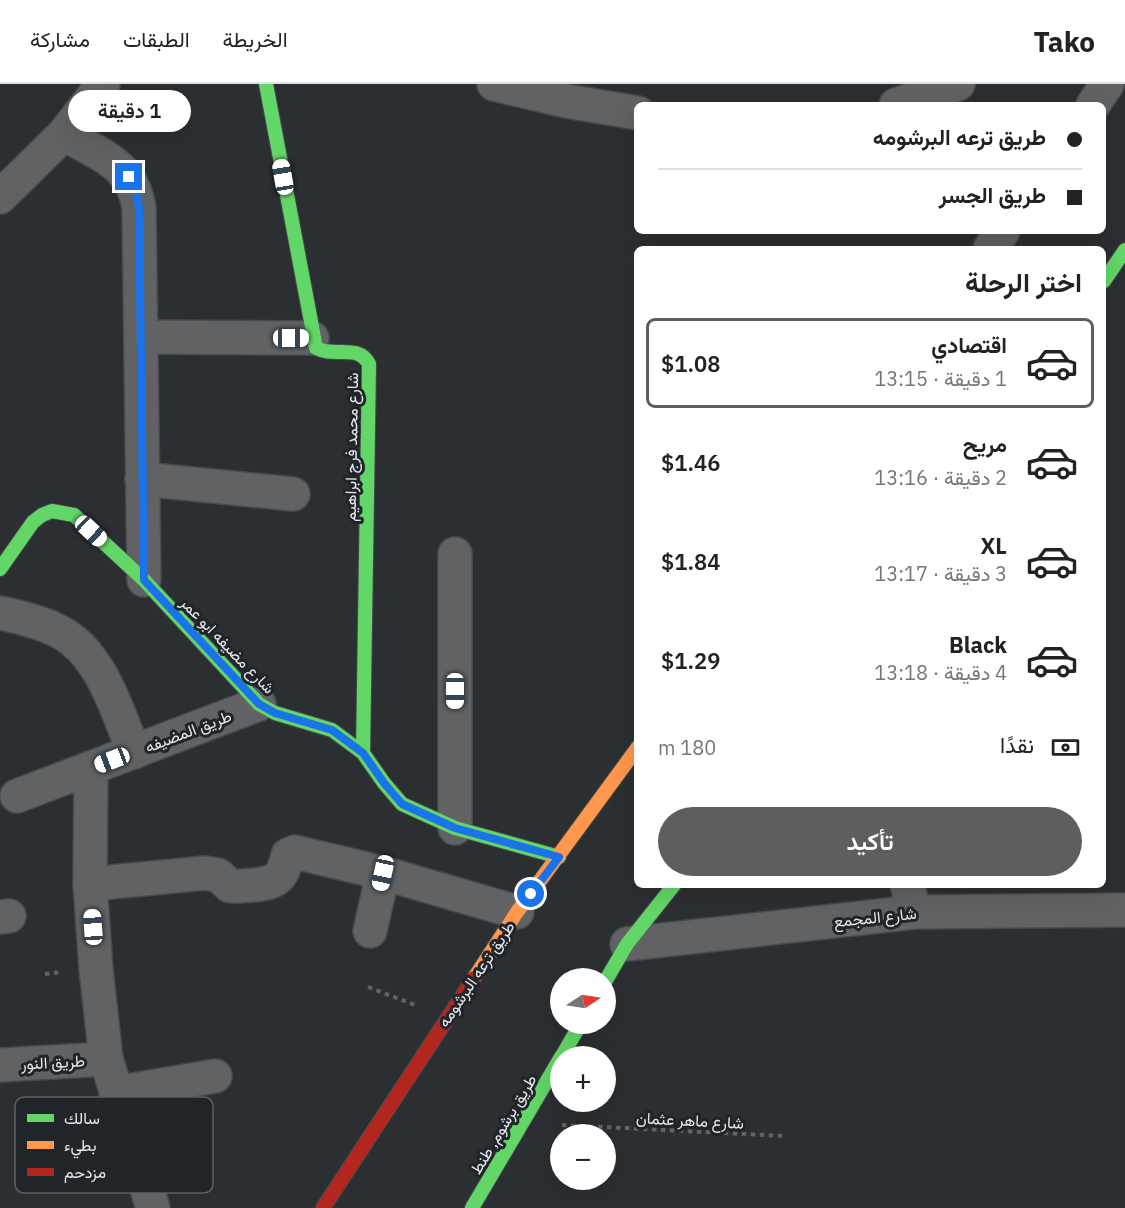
<!DOCTYPE html>
<html lang="ar">
<head>
<meta charset="utf-8">
<style>
  :root { --surface:#fff; --page:#f2f2f2; --text:#222; --muted:#767676; --line:#e0e0e0; --accent:#5c5e60 }
  body { margin:0; font-family:"IBM Plex Sans",Vazirmatn,sans-serif; background:var(--page); color:var(--text); direction:rtl; height:100vh; display:flex; flex-direction:column; font-size:22px; white-space:nowrap }
  * { box-sizing:border-box; margin:0 }
  p { font-size:20px; color:var(--muted) }
  .icon { flex:none; width:33px; height:33px; fill:none; stroke:currentColor; stroke-width:2; stroke-linecap:round; stroke-linejoin:round }
  .map { position:relative; flex:1; overflow:hidden; direction:ltr }
  .details { position:absolute; left:634px; top:162px; width:472px; height:642px; display:flex; flex-direction:column; background:var(--surface); border-radius:9px; box-shadow:0 6px 24px #0002; direction:rtl }
  .details>* { flex:none }
  .top-card { position:absolute; left:634px; top:18px; width:472px; height:132px; border-radius:9px; box-shadow:0 6px 24px #0002; direction:rtl; display:grid; align-content:center; height:132px; padding:0 24px; background:var(--surface) }
  .needle { width:39px; rotate:78deg }
  .fabs { position:absolute; left:550px; top:884px; display:grid; gap:12px }
  .fabs a { display:grid; place-items:center; width:66px; height:66px; border-radius:50%; background:var(--surface); box-shadow:0 6px 24px #0002; font-size:30px }
  .end { position:absolute; width:27px; height:27px; margin:-14px; border:8px solid #1a73e8; background:#fff; box-shadow:0 0 0 3px #fff }
  .from { border-radius:50% }
  .bubble { position:absolute; height:42px; border-radius:21px; background:var(--surface); box-shadow:0 6px 24px #0002; font-size:20px; font-weight:600; line-height:42px; text-align:center; direction:rtl }
  .car { position:absolute; width:18px; height:36px; margin:-18px -9px; border-radius:8px; box-shadow:0 0 4px 2px #0007; background:linear-gradient(#fff 24%,#345 0 40%,#fff 0 76%,#345 0 86%,#fff 0) }
  .top-card b { display:flex; align-items:center; gap:21px; height:57px; font-size:22px }
  .top-card b+b { border-top:2px solid var(--line) }
  .top-card i { width:15px; height:15px; background:var(--text) }
  ul { padding:0; list-style:none }
  li { display:flex; align-items:center; gap:18px; height:90px; margin:0 12px 9px; padding:0 12px; border:3px solid transparent; border-radius:9px }
  li div { flex:1 }
  li b { display:block; font-size:22px }
  li em { font-style:normal; font-weight:600 }
  li.current { border-color:var(--accent) }
  li>.icon { width:54px; height:54px; stroke-width:1.5 }
  h2 { padding:0 24px; font-size:27px; line-height:72px }
  .pay { display:flex; align-items:center; gap:15px; height:66px; padding:0 24px; font-size:22px }
  .pay p { margin-inline-start:auto }
  .primary-button { display:flex; gap:12px; margin-top:auto; padding:12px 24px }
  .primary-button a { flex:1; height:69px; border-radius:36px; background:var(--accent); color:#fff; font-size:24px; font-weight:600; line-height:69px; text-align:center }
  header { display:flex; align-items:center; gap:36px; box-sizing:border-box; height:84px; padding:0 30px; background:var(--surface); border-bottom:2px solid var(--line) }
  header strong { font-size:28px }
  nav { display:flex; gap:33px; margin-inline-start:auto; font-size:21px }
  .map>svg:first-child { display:block }
  .lines { fill:none; stroke-linecap:round; stroke-linejoin:round }
  .street-casing { stroke:#474a4c; stroke-width:36 }
  .fast-casing { stroke:#474a4c; stroke-width:16 }
  .slow-casing { stroke:#474a4c; stroke-width:16 }
  .jam-casing { stroke:#474a4c; stroke-width:16 }
  .path { stroke:#626365; stroke-width:4; stroke-dasharray:4.5 4.5; stroke-linecap:butt }
  .street { stroke:#606264; stroke-width:33 }
  .fast { stroke:#63d668; stroke-width:14 }
  .slow { stroke:#ff974d; stroke-width:14 }
  .jam { stroke:#b3261e; stroke-width:14 }
  .route { stroke:#1a73e8; stroke-width:8 }
  .labels { text-anchor:middle; stroke-width:6; stroke-linejoin:round; paint-order:stroke }
  .street-label { font-size:16px; fill:#e5e8ec; stroke:#21252a }
  .key { fill:#21252a; stroke:#5c6064; stroke-width:1.5 }
  .key-label { font-size:16px; fill:#e5e8ec }
</style>
</head>
<body>
<header>
<strong>Tako</strong>
<nav><a>الخريطة</a><a>الطبقات</a><a>مشاركة</a></nav>
</header>
<div class="map">
<svg width="1125" height="1124" viewBox="0 0 1125 1124">
  <rect width="100%" height="100%" fill="#2c2f32"/>
  <g class="lines">
    <defs>
      <g id="street">
        <path d="M494,0L566,17L638,29"/>
        <path d="M896,21L958,0"/>
        <path d="M1093,21L1107,0"/>
        <path d="M64,50C100,71 132,79 139,124L144,496"/>
        <path d="M0,113L64,50L103,0"/>
        <path d="M990,165L1003,147"/>
        <path d="M141,253L312,254"/>
        <path d="M142,395L293,410"/>
        <path d="M0,529C20,533 40,538 58,547C101,568 117,627 134,668"/>
        <path d="M91,684L90,800L96,885L106,975L153,1124"/>
        <path d="M17,712L259,620"/>
        <path d="M455,744V470"/>
        <path d="M90,800L205,789L218,791L230,802C238,803 246,801 255,801C278,798 282,794 288,771L295,768L383,789L517,828"/>
        <path d="M907,801L915,828"/>
        <path d="M0,833L9,832"/>
        <path d="M370,847L383,789"/>
        <path d="M627,860L915,828L1125,826"/>
        <path d="M0,981L106,975"/>
        <path d="M116,1009L215,992"/>
      </g>
      <g id="fast">
        <path d="M266,0L316,264C334,274 358,259 369,280L363,669"/>
        <path d="M1104,197L1125,166"/>
        <path d="M0,485L33,438L42,431L52,427L74,431L144,496L259,620L275,629L332,646L363,669L384,699L402,720L455,744L559,773"/>
        <path d="M606,896L627,860L674,801"/>
        <path d="M562,972L581,939"/>
        <path d="M472,1124L561,973"/>
      </g>
      <path id="slow" d="M474,894L517,828L638,663"/>
      <path id="jam" d="M323,1124L474,894"/>
    </defs>
    <use href="#street" class="street-casing"/>
    <use href="#fast" class="fast-casing"/>
    <use href="#slow" class="slow-casing"/>
    <use href="#jam" class="jam-casing"/>
    <g class="path">
      <path d="M45,890L62,888"/>
      <path d="M368,903L415,921"/>
      <path d="M562,1041L785,1052"/>
    </g>
    <use href="#street" class="street"/>
    <use href="#fast" class="fast"/>
    <use href="#slow" class="slow"/>
    <use href="#jam" class="jam"/>
  </g>
  <g class="lines">
    <path class="route" d="M129,93L136,108L139,124L144,496L259,620L275,629L332,646L363,669L384,699L402,720L455,744L559,773L531,810"/>
  </g>
  <g class="labels">
    <g class="street-label">
      <text transform="translate(351 363) rotate(-89)" y="6">شارع محمد فرج ابراهيم</text>
      <text transform="translate(228 561) rotate(46)" y="6">شارع مضيفه ابو عمر</text>
      <text transform="translate(188 647) rotate(-21)" y="6">طريق المضيفه</text>
      <text transform="translate(875 833) rotate(-6)" y="6">شارع المجمع</text>
      <text transform="translate(476 890) rotate(-56)" y="6">طريق ترعه البرشومه</text>
      <text transform="translate(53 978) rotate(-3)" y="6">طريق النور</text>
      <text transform="translate(690 1036) rotate(3)" y="6">شارع ماهر عثمان</text>
      <text transform="translate(503 1040) rotate(-59)" y="6">طريق برشوم, طنط</text>
    </g>
  </g>
  <rect x="15" y="1013" width="198" height="96" rx="9" class="key"/>
  <rect x="27" y="1030" width="27" height="8" fill="#63d668"/>
  <rect x="27" y="1057" width="27" height="8" fill="#ff974d"/>
  <rect x="27" y="1084" width="27" height="8" fill="#b3261e"/>
  <g class="key-label">
    <text x="64" y="1040">سالك</text>
    <text x="64" y="1067">بطيء</text>
    <text x="64" y="1094">مزدحم</text>
  </g>
</svg>
<div class="fabs">
<a><svg class="needle" viewBox="-14 -14 28 28"><path d="M0-13l5 13h-10z" fill="#e53935"/><path d="M0 13l5-13h-10z" fill="#767676"/></svg></a>
<a>+</a>
<a>−</a>
</div>
<i class="end from" style="left:531px;top:810px"></i>
<i class="end" style="left:129px;top:93px"></i>
<div class="bubble" style="left:68px;top:6px;width:123px">1 دقيقة</div>
<i class="car" style="left:283px;top:93px;rotate:350deg"></i>
<i class="car" style="left:291px;top:254px;rotate:90deg"></i>
<i class="car" style="left:91px;top:447px;rotate:133deg"></i>
<i class="car" style="left:455px;top:607px;rotate:180deg"></i>
<i class="car" style="left:112px;top:676px;rotate:249deg"></i>
<i class="car" style="left:383px;top:789px;rotate:192deg"></i>
<i class="car" style="left:93px;top:843px;rotate:356deg"></i>
<div class="top-card">
<b><i class="from"></i>طريق ترعه البرشومه</b>
<b><i></i>طريق الجسر</b>
</div>
<section class="details">
<h2>اختر الرحلة</h2>
<ul>
<li class="current"><svg class="icon" aria-label="car" viewBox="0 0 24 24"><path d="M5 17H2v-5l4-1 3-4h7l3 4 3 1v5h-3M9 17h6M6 11h13"/><circle cx="7" cy="17" r="2"/><circle cx="17" cy="17" r="2"/></svg><div><b>اقتصادي</b><p>1 دقيقة · 13:15</p></div><em>$1.08</em></li>
<li><svg class="icon" aria-label="car" viewBox="0 0 24 24"><path d="M5 17H2v-5l4-1 3-4h7l3 4 3 1v5h-3M9 17h6M6 11h13"/><circle cx="7" cy="17" r="2"/><circle cx="17" cy="17" r="2"/></svg><div><b>مريح</b><p>2 دقيقة · 13:16</p></div><em>$1.46</em></li>
<li><svg class="icon" aria-label="car" viewBox="0 0 24 24"><path d="M5 17H2v-5l4-1 3-4h7l3 4 3 1v5h-3M9 17h6M6 11h13"/><circle cx="7" cy="17" r="2"/><circle cx="17" cy="17" r="2"/></svg><div><b>XL</b><p>3 دقيقة · 13:17</p></div><em>$1.84</em></li>
<li><svg class="icon" aria-label="car" viewBox="0 0 24 24"><path d="M5 17H2v-5l4-1 3-4h7l3 4 3 1v5h-3M9 17h6M6 11h13"/><circle cx="7" cy="17" r="2"/><circle cx="17" cy="17" r="2"/></svg><div><b>Black</b><p>4 دقيقة · 13:18</p></div><em>$1.29</em></li>
</ul>
<div class="pay"><svg class="icon" aria-label="cash" viewBox="0 0 24 24"><path d="M3 7h18v10H3z"/><circle cx="12" cy="12" r="2"/></svg>نقدًا<p>180 m</p></div>
<div class="primary-button"><a>تأكيد</a></div>
</section>
</div>
</body>
</html>
